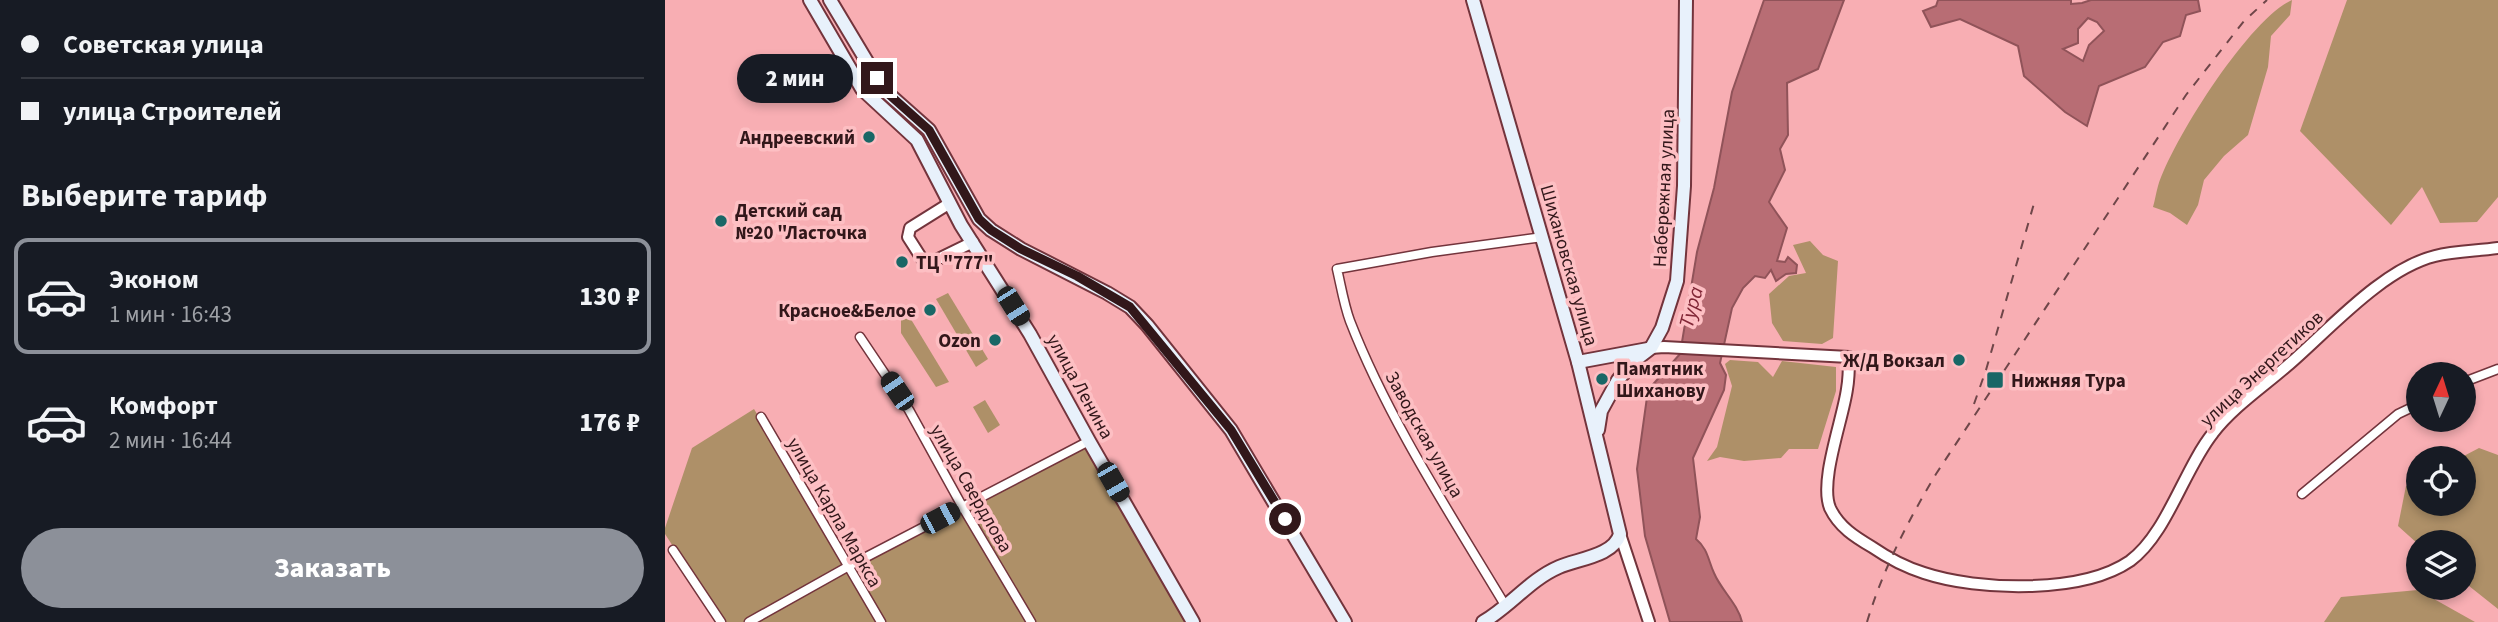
<!DOCTYPE html>
<html lang="ru">
<head>
<meta charset="utf-8">
<style>
  :root { --surface:#171b24; --page:#20242c; --text:#f1f3f6; --muted:#9ea1a6; --line:#363941; --accent:#8c9099 }
  body { margin:0; font-family:"Source Sans 3",sans-serif; background:var(--page); color:var(--text); height:100vh; display:flex; flex-direction:column; font-size:26px; white-space:nowrap }
  * { box-sizing:border-box; margin:0 }
  p { font-size:23px; color:var(--muted) }
  .icon { flex:none; width:38px; height:38px; fill:none; stroke:currentColor; stroke-width:2; stroke-linecap:round; stroke-linejoin:round }
  .map { position:relative; flex:1; overflow:hidden }
  .panel { display:flex; flex-direction:column; background:var(--surface); width:665px }
  .panel>* { flex:none }
  .guide { display:grid; align-content:center; height:154px; padding:0 21px; background:var(--surface) }
  .needle { width:46px; rotate:4deg }
  .buttons { position:absolute; left:1741px; top:362px; display:grid; gap:14px }
  .buttons a { display:grid; place-items:center; width:70px; height:70px; border-radius:50%; background:var(--surface); box-shadow:0 4px 10px #0003; font-size:35px }
  .end { position:absolute; width:32px; height:32px; margin:-16px; border:9px solid #32171a; background:#fff; box-shadow:0 0 0 4px #fff }
  .from { border-radius:50% }
  .bubble { position:absolute; height:49px; border-radius:24px; background:var(--surface); box-shadow:0 4px 10px #0003; font-size:23px; font-weight:800; line-height:49px; text-align:center }
  .car { position:absolute; width:21px; height:42px; margin:-21px -10px; border-radius:9px; box-shadow:0 0 5px 2px #0007; background:linear-gradient(#222 24%,#8ab4d8 0 40%,#222 0 76%,#8ab4d8 0 86%,#222 0) }
  .guide b { display:flex; align-items:center; gap:24px; height:66px; font-size:26px }
  .guide b+b { border-top:2px solid var(--line) }
  .guide i { width:18px; height:18px; background:var(--text) }
  ul { padding:0; list-style:none }
  li { display:flex; align-items:center; gap:21px; height:116px; margin:0 14px 10px; padding:0 7px; border:4px solid transparent; border-radius:14px }
  li div { flex:1 }
  li b { display:block; font-size:26px }
  li em { font-style:normal; font-weight:800 }
  li.active { border-color:var(--accent) }
  li>.icon { width:63px; height:63px; stroke-width:1.5 }
  h2 { padding:0 21px; font-size:32px; line-height:84px }
  .cta { display:flex; gap:14px; margin-top:auto; padding:14px 21px }
  .cta a { flex:1; height:80px; border-radius:42px; background:var(--accent); color:#fff; font-size:28px; font-weight:800; line-height:80px; text-align:center }
  main { display:flex; flex:1; min-height:0 }
  .map>svg:first-child { display:block }
  .green { fill:#ae9068 }
  .water { fill:#b86d74; stroke:#905359; stroke-width:2; fill-rule:evenodd }
  .lines { fill:none; stroke-linecap:round; stroke-linejoin:round }
  .minor-casing { stroke:#73343c; stroke-width:11 }
  .tertiary-casing { stroke:#73343c; stroke-width:14 }
  .secondary-casing { stroke:#73343c; stroke-width:16 }
  .minor { stroke:#fff; stroke-width:8 }
  .tertiary { stroke:#fff; stroke-width:10 }
  .secondary { stroke:#e8f1fb; stroke-width:12 }
  .rail { stroke:#6f4649; stroke-width:2; stroke-dasharray:9 9; stroke-linecap:butt }
  .route { stroke:#32171a; stroke-width:9 }
  .poi-dot { fill:#196766; stroke:#fdbfc3; stroke-width:2.5 }
  .labels { text-anchor:middle; stroke-width:7; stroke-linejoin:round; paint-order:stroke }
  .poi-label { font-size:19px; font-weight:bold; fill:#32171a; stroke:#fdbfc3; text-anchor:end }
  .street-label { font-size:19px; fill:#32171a; stroke:#fdbfc3 }
  .water-label { font-size:21px; font-style:italic; fill:#812636; stroke:#fdbfc3 }
</style>
</head>
<body>
<main>
<section class="panel">
<div class="guide">
<b><i class="from"></i>Советская улица</b>
<b><i></i>улица Строителей</b>
</div>
<h2>Выберите тариф</h2>
<ul>
<li class="active"><svg class="icon" aria-label="car" viewBox="0 0 24 24"><path d="M5 17H2v-5l4-1 3-4h7l3 4 3 1v5h-3M9 17h6M6 11h13"/><circle cx="7" cy="17" r="2"/><circle cx="17" cy="17" r="2"/></svg><div><b>Эконом</b><p>1 мин · 16:43</p></div><em>130 ₽</em></li>
<li><svg class="icon" aria-label="car" viewBox="0 0 24 24"><path d="M5 17H2v-5l4-1 3-4h7l3 4 3 1v5h-3M9 17h6M6 11h13"/><circle cx="7" cy="17" r="2"/><circle cx="17" cy="17" r="2"/></svg><div><b>Комфорт</b><p>2 мин · 16:44</p></div><em>176 ₽</em></li>
</ul>
<div class="cta"><a>Заказать</a></div>
</section>
<div class="map">
<svg width="1833" height="622" viewBox="0 0 1833 622">
  <rect width="100%" height="100%" fill="#f8aeb3"/>
  <g class="green">
    <path d="M1627,0L1625,15L1606,36L1603,67L1583,135L1559,156L1539,180L1533,205L1522,225L1505,213L1488,207C1490,200 1491,193 1493,186C1507,141 1584,19 1627,0Z"/>
    <path d="M1682,0H1833V197L1812,222L1775,223L1757,187L1726,225L1635,131Z"/>
    <path d="M1145,241L1158,255L1173,261L1168,338L1157,344L1118,341L1107,323L1104,294L1124,276L1141,273L1128,245Z"/>
    <path d="M283,293L323,359L311,367L271,299Z"/>
    <path d="M244,316L284,382L271,387L236,333V320Z"/>
    <path d="M1065,360L1093,362L1108,377L1117,361L1171,367V391L1153,449H1124L1116,458L1079,461L1055,457L1042,461L1052,447L1067,386L1060,364Z"/>
    <path d="M320,400L335,425L323,433L308,407Z"/>
    <path d="M89,409L184,566L424,441L527,622H57L0,534V528L27,448Z"/>
    <path d="M1814,448L1833,455V609L1799,582V542L1753,544L1733,526L1741,486L1753,480L1754,504H1799V458H1795Z"/>
    <path d="M1753,590L1810,622H1659L1676,597Z"/>
  </g>
  <g class="water">
    <path d="M1099,0H1179L1153,69L1122,83L1123,135L1115,149L1120,170L1104,202L1122,228L1112,261L1120,262L1123,257L1132,265L1131,273L1121,274L1111,281L1106,270L1100,278L1090,276L1078,288L1067,308L1055,363L1061,375L1059,390L1028,458L1035,517L1031,539C1043,549 1043,560 1049,573C1056,590 1073,604 1077,622H1005L980,536L972,469L983,390L1015,354L1032,252L1049,188L1067,92Z"/>
    <path d="M1273,0H1406V4L1417,3L1426,0H1533L1535,11L1521,15L1515,36L1498,42L1480,67L1434,86L1422,126L1400,112L1359,76L1353,46L1295,19L1266,27L1258,11L1271,6ZM1423,18L1432,22L1439,31L1424,45L1418,61L1398,49L1413,43V29Z"/>
  </g>
  <g class="lines">
    <defs>
      <g id="minor">
        <path d="M195,337L244,410L297,506L366,622"/>
        <path d="M1799,382L1833,369"/>
        <path d="M96,417L216,622"/>
        <path d="M1637,494L1733,414L1754,404"/>
        <path d="M8,550L56,622"/>
        <path d="M840,605C786,515 723,419 685,321C679,305 676,286 672,269L767,252L878,237"/>
        <path d="M84,622L184,566L424,441"/>
      </g>
      <g id="tertiary">
        <path d="M285,203L245,228L243,237L259,262L263,264L308,242"/>
        <path d="M986,348L999,347L1184,357C1184,368 1184,378 1182,389C1178,419 1154,481 1165,508C1174,527 1190,537 1207,547C1223,558 1240,567 1259,573C1313,591 1417,594 1465,561C1502,534 1519,469 1548,433C1568,407 1598,387 1622,366C1663,331 1717,269 1770,256C1790,251 1813,251 1833,248"/>
        <path d="M955,534L984,622"/>
      </g>
      <g id="secondary">
        <path d="M145,0L197,89L252,140L296,225L365,334L424,441L528,622"/>
        <path d="M165,0L219,90L264,130L314,219L326,230L356,249L442,293L465,307L482,325L566,430L680,622"/>
        <path d="M808,0L913,362L955,534C949,556 912,559 894,567C864,580 846,606 818,622"/>
        <path d="M913,362L983,349"/>
        <path d="M933,430L936,411L953,380L969,361L986,348L997,328L1012,281L1019,186L1021,0"/>
      </g>
    </defs>
    <use href="#minor" class="minor-casing"/>
    <use href="#tertiary" class="tertiary-casing"/>
    <use href="#secondary" class="secondary-casing"/>
    <use href="#minor" class="minor"/>
    <use href="#tertiary" class="tertiary"/>
    <use href="#secondary" class="secondary"/>
    <g class="rail">
      <path d="M1309,404L1321,370L1370,200"/>
      <path d="M1202,622C1218,569 1243,521 1271,474L1521,95L1579,21L1602,0"/>
    </g>
  </g>
  <g class="lines">
    <path class="route" d="M212,78L219,90L264,130L314,219L326,230L356,249L412,276L465,307L566,430L620,519"/>
  </g>
  <g class="poi-dot">
    <circle cx="204" cy="137" r="7"/>
    <circle cx="56" cy="221" r="7"/>
    <circle cx="237" cy="262" r="7"/>
    <circle cx="265" cy="310" r="7"/>
    <circle cx="330" cy="340" r="7"/>
    <circle cx="1294" cy="360" r="7"/>
    <circle cx="937" cy="379" r="7"/>
    <rect x="1321" y="371" width="18" height="18" rx="3.5"/>
  </g>
  <g class="labels">
    <g class="poi-label">
      <text x="190" y="144">Андреевский</text>
      <text x="70" y="217" text-anchor="start">Детский сад<tspan x="70" dy="22">№20 "Ласточка</tspan></text>
      <text x="251" y="269" text-anchor="start">ТЦ "777"</text>
      <text x="251" y="317">Красное&amp;Белое</text>
      <text x="316" y="347">Ozon</text>
      <text x="1280" y="367">Ж/Д Вокзал</text>
      <text x="951" y="375" text-anchor="start">Памятник<tspan x="951" dy="22">Шиханову</tspan></text>
      <text x="1346" y="387" text-anchor="start">Нижняя Тура</text>
    </g>
    <g class="street-label">
      <text transform="translate(998 188) rotate(-87)" y="7">Набережная улица</text>
      <text transform="translate(905 265) rotate(74)" y="7">Шихановская улица</text>
      <text transform="translate(1596 368) rotate(-43)" y="7">улица Энергетиков</text>
      <text transform="translate(416 386) rotate(61)" y="7">улица Ленина</text>
      <text transform="translate(760 434) rotate(61)" y="7">Заводская улица</text>
      <text transform="translate(307 488) rotate(60)" y="7">улица Свердлова</text>
      <text transform="translate(170 512) rotate(60)" y="7">улица Карла Маркса</text>
    </g>
    <g class="water-label">
      <text transform="translate(1026 307) rotate(-75)" y="7">Тура</text>
    </g>
  </g>
</svg>
<div class="buttons">
<a><svg class="needle" viewBox="-14 -14 28 28"><path d="M0-13l5 13h-10z" fill="#e53935"/><path d="M0 13l5-13h-10z" fill="#9ea1a6"/></svg></a>
<a><svg class="icon" aria-label="locate" viewBox="0 0 24 24"><circle cx="12" cy="12" r="6"/><path d="M12 2v4M12 18v4M2 12h4M18 12h4"/></svg></a>
<a><svg class="icon" aria-label="layers" viewBox="0 0 24 24"><path d="M12 4l9 5-9 5-9-5zM3 14l9 5 9-5"/></svg></a>
</div>
<i class="end from" style="left:620px;top:519px"></i>
<i class="end" style="left:212px;top:78px"></i>
<div class="bubble" style="left:72px;top:54px;width:116px">2 мин</div>
<i class="car" style="left:348px;top:306px;rotate:148deg"></i>
<i class="car" style="left:232px;top:391px;rotate:326deg"></i>
<i class="car" style="left:448px;top:482px;rotate:150deg"></i>
<i class="car" style="left:275px;top:518px;rotate:62deg"></i>
</div>
</main>
</body>
</html>
